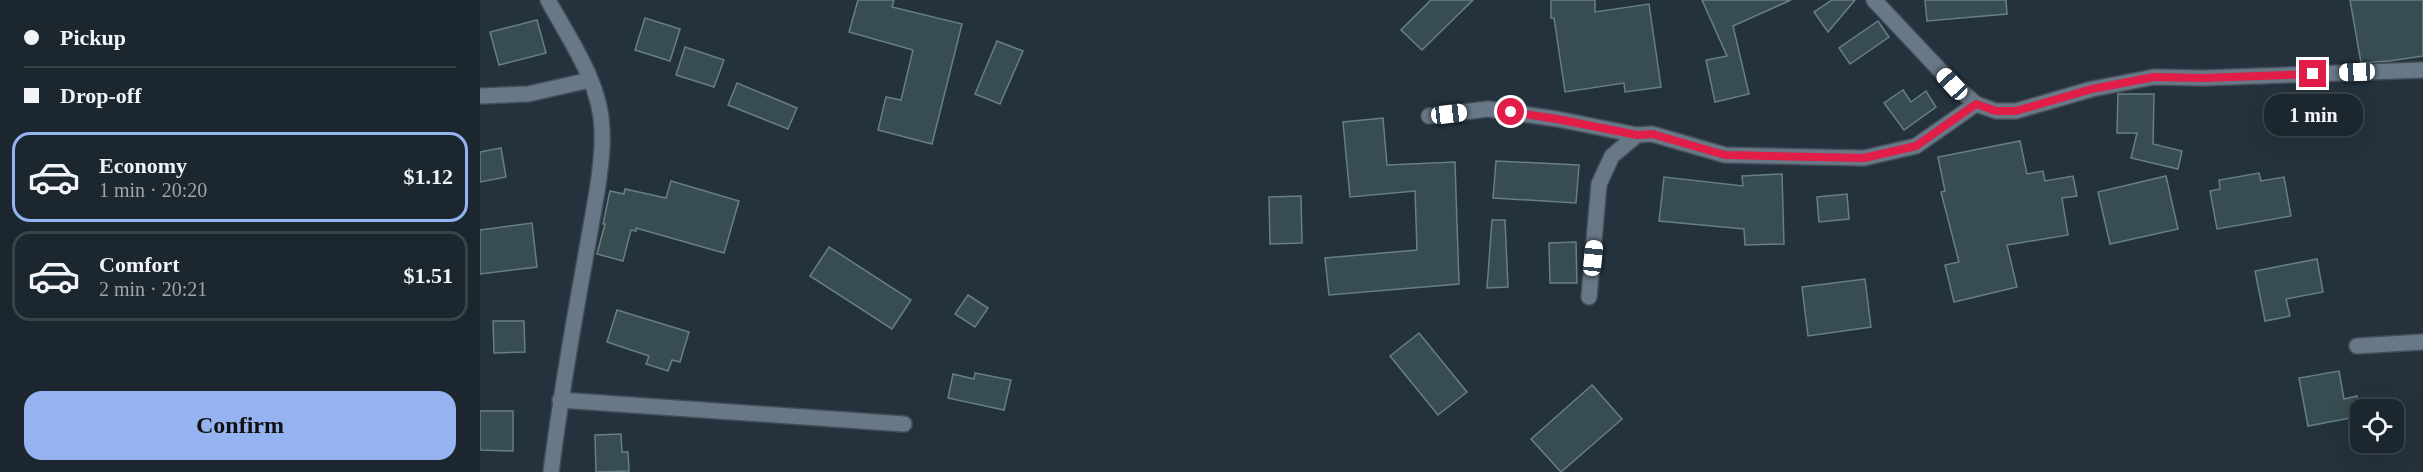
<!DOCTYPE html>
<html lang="en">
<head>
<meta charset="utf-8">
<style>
  :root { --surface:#1b262e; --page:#242e36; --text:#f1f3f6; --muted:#a0a5aa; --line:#39434a; --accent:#95b2f1 }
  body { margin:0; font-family:"Times New Roman",serif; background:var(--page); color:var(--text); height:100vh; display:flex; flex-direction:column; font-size:22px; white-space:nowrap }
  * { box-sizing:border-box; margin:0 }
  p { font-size:20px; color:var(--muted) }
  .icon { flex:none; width:33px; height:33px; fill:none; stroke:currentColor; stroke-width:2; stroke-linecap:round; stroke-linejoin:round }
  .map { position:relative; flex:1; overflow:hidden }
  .drawer { display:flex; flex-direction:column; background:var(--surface); width:480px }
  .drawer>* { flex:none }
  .guide { display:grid; align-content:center; height:132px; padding:0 24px; background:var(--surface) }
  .buttons { position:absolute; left:1870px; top:399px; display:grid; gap:12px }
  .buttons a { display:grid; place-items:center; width:54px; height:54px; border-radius:12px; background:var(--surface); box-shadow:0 6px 24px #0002,0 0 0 2px var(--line); font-size:30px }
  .end { position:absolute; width:27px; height:27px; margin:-14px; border:8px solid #e11d48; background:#fff; box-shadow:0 0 0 3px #fff }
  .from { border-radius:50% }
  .bubble { position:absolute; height:42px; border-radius:18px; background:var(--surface); box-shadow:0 6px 24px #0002,0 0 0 2px var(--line); font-size:20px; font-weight:800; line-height:42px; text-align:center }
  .car { position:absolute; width:18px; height:36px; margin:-18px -9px; border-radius:8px; box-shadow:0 0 4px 2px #0007; background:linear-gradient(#fff 24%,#345 0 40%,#fff 0 76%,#345 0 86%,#fff 0) }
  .guide b { display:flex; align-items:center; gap:21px; height:57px; font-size:22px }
  .guide b+b { border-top:2px solid var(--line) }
  .guide i { width:15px; height:15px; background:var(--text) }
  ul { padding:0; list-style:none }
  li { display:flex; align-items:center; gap:18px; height:90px; margin:0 12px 9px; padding:0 12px; border:3px solid var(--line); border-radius:18px }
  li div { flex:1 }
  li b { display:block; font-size:22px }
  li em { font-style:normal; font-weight:800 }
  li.current { border-color:var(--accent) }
  li>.icon { width:54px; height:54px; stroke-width:1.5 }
  .primary-button { display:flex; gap:12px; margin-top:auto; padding:12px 24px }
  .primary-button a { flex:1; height:69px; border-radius:18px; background:var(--accent); color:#111; font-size:24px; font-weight:800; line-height:69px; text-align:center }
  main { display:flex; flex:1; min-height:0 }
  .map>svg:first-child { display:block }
  .building { fill:#374d52; stroke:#677f84; stroke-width:1.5 }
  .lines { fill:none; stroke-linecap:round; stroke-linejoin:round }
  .minor-casing { stroke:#424d57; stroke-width:18 }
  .minor { stroke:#697886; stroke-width:15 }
  .route { stroke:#e11d48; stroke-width:8 }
</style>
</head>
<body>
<main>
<section class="drawer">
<div class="guide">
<b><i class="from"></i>Pickup</b>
<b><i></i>Drop-off</b>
</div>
<ul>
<li class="current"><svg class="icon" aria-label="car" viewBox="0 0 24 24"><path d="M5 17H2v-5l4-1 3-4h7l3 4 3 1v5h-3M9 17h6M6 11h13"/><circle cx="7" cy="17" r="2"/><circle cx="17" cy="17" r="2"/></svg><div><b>Economy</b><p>1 min · 20:20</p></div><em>$1.12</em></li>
<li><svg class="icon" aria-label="car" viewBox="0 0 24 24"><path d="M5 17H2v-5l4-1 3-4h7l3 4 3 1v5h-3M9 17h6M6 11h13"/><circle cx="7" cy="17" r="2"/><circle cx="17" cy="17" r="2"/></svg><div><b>Comfort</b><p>2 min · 20:21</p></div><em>$1.51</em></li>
</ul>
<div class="primary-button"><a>Confirm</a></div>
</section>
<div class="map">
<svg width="1943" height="472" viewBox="0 0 1943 472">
  <rect width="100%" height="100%" fill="#24323e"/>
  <g class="building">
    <path d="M378,0H414L412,7L482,24L452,144L398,130L406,97L421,100L433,50L369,32Z"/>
    <path d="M951,0H993L942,50L921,30Z"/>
    <path d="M1071,0H1115V12L1169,4L1181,87L1145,92L1144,83L1085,92L1074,18H1071Z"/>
    <path d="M1222,0H1311L1253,26L1269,94L1235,102L1226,60L1247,56Z"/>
    <path d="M1352,0H1375L1348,32L1334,12Z"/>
    <path d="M1445,0H1526L1527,14L1447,21Z"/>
    <path d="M1870,0H1943V56L1909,61L1881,63Z"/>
    <path d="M165,18L200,29L190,61L155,50Z"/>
    <path d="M57,20L66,53L19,65L10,32Z"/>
    <path d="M1398,21L1409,37L1370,64L1359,48Z"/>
    <path d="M517,41L543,51L520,104L495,94Z"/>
    <path d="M205,47L244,60L234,87L196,75Z"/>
    <path d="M257,83L317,108L308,129L248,105Z"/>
    <path d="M1423,90L1431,102L1446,91L1456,107L1424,130L1404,103Z"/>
    <path d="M1638,94H1674L1673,144L1702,151L1698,169L1651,158L1657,133H1637Z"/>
    <path d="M903,118L907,165L975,162L979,284L849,295L845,258L937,250L935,191L870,197L863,122Z"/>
    <path d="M1540,141L1547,174L1563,171L1565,181L1593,176L1597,196L1582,198L1588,235L1527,245L1537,287L1474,302L1465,265L1479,262L1461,192L1465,191L1458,157Z"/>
    <path d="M21,148L26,177L0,182V152Z"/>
    <path d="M1016,161L1099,165L1096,203L1013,198Z"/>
    <path d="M1779,173L1781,181L1804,177L1811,216L1737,229L1730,191L1740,189L1739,180Z"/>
    <path d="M1302,174L1304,244L1265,245L1264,229L1179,221L1184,177L1263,186L1262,176Z"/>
    <path d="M1686,176L1698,229L1630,244L1618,192Z"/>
    <path d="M191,181L259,201L244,253L156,228V231L151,230L143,261L117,254L125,224H123L130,191L144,194L145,189L186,198Z"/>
    <path d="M1367,194L1369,219L1339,222L1337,197Z"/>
    <path d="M821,196L822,243L790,244L789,197Z"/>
    <path d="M1012,220H1025L1028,287L1007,288Z"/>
    <path d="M52,223L57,267L0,274V230Z"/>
    <path d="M1096,242L1097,283H1070L1069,243Z"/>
    <path d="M349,247L431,300L412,329L330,276Z"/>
    <path d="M1837,259L1843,292L1806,299L1810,316L1785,321L1775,271Z"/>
    <path d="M1385,279L1391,327L1328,336L1322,287Z"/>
    <path d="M488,295L508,308L495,327L475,314Z"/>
    <path d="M137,310L209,332L200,362L192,360L188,371L166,364L169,356L127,342Z"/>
    <path d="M13,321H44L45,352L14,353Z"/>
    <path d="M939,333L987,392L958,415L910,356Z"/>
    <path d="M1859,371L1864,399L1877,396L1881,416L1828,426L1819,378Z"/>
    <path d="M495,373L531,380L524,410L468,398L473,374L494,379Z"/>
    <path d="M1112,385L1142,419L1081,472L1051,439Z"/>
    <path d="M0,411H33V451L0,450Z"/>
    <path d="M141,434L142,452H148L149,471L116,472L115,435Z"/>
  </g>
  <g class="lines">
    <defs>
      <g id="minor">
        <path d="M68,0C89,39 121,83 122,129C124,167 111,222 105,260C92,331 80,401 71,472"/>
        <path d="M1394,0L1472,83L1496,104L1516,111H1536L1612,89L1674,77L1723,78L1943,70"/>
        <path d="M0,96L48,94L110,80"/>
        <path d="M949,116L1008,109L1077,119L1157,135"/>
        <path d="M1109,297L1119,184L1132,156L1157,135L1172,134L1245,155L1384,158L1436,146L1496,104"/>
        <path d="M1877,346L1943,342"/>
        <path d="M80,400L424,424"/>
      </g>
    </defs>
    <use href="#minor" class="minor-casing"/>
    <use href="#minor" class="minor"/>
  </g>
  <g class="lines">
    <path class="route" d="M1031,112L1077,119L1157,135L1172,134L1245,155L1384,158L1436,146L1496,104L1516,111H1536L1612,89L1674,77L1723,78L1833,74"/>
  </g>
</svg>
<div class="buttons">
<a><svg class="icon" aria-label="locate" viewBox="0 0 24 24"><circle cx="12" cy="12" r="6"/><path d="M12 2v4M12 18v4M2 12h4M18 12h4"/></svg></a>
</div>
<i class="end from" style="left:1031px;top:112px"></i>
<i class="end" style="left:1833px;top:74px"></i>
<div class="bubble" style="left:1784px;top:94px;width:99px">1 min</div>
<i class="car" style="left:1877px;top:72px;rotate:268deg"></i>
<i class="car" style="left:1472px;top:84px;rotate:317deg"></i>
<i class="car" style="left:969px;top:114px;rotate:83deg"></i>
<i class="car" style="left:1113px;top:258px;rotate:6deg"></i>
</div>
</main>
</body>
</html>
